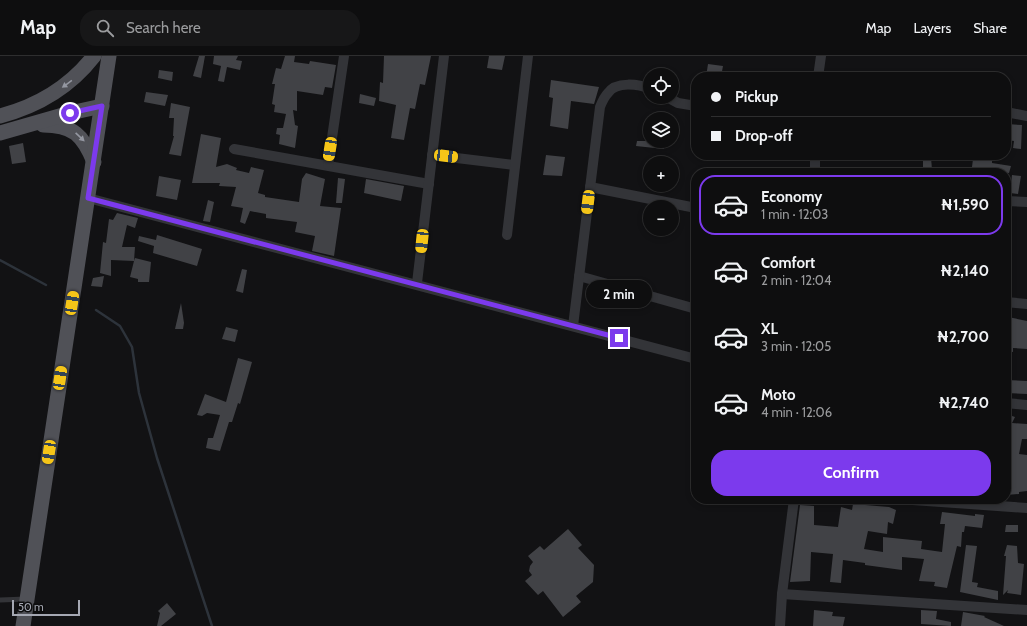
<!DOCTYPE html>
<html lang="en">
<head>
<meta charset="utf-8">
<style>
  :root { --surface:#0e0e0f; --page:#171718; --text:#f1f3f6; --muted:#9b9c9e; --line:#2e2e2f; --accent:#7c3aed }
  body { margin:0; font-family:Cabin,sans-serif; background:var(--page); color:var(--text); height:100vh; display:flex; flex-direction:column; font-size:15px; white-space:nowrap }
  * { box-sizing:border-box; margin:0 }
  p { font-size:13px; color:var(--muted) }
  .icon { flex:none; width:22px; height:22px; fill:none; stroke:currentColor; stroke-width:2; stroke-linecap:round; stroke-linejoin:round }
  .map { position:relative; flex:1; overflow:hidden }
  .side { position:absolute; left:691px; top:112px; width:320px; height:336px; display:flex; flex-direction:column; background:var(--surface); border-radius:16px; box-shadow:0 2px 6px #0003,0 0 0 1px var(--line) }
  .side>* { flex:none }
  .top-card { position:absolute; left:691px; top:16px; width:320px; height:88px; border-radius:16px; box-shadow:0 2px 6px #0003,0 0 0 1px var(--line); display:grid; align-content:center; height:88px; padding:0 20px; background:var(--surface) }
  .controls { position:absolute; left:643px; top:12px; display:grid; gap:8px }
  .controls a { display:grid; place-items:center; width:36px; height:36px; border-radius:50%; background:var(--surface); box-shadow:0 2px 6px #0003,0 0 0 1px var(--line); font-size:20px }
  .scale { position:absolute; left:12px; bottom:10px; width:68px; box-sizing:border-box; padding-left:4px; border:2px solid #a5a8b3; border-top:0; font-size:11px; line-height:14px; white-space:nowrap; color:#a5a8b3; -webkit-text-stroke:3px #0d0d0e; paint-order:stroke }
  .end { position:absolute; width:18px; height:18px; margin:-9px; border:5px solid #7c3aed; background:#fff; box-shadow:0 0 0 2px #fff }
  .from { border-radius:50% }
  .bubble { position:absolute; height:28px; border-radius:14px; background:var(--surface); box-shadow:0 2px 6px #0003,0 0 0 1px var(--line); font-size:13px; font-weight:800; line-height:28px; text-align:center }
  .car { position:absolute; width:12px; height:24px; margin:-12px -6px; border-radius:5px; box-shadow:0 0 3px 1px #0007; background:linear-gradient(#f5c518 24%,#345 0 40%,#f5c518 0 76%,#345 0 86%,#f5c518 0) }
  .top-card b { display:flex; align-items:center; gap:14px; height:38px; font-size:15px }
  .top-card b+b { border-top:1px solid var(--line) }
  .top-card i { width:10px; height:10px; background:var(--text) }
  ul { padding:7px 0 0; list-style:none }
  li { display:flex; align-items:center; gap:12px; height:60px; margin:0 8px 6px; padding:0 12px; border:2px solid transparent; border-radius:16px }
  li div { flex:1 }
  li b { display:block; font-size:15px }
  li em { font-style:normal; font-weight:800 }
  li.selected { border-color:var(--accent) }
  li>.icon { width:36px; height:36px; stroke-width:1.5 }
  .primary-button { display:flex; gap:8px; margin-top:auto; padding:8px 20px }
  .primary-button a { flex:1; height:46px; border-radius:16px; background:var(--accent); color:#fff; font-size:16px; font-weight:800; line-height:46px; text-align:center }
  header { display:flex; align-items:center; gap:24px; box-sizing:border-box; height:56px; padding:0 20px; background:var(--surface); border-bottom:1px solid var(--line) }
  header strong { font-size:19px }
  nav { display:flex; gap:22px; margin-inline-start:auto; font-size:14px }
  .search { width:280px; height:36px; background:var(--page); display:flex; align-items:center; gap:10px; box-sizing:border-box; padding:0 14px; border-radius:16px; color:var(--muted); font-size:15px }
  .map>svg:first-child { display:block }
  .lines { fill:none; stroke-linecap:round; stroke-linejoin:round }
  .stream { stroke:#2d333b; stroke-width:2.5 }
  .building { fill:#414246 }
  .service { stroke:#333438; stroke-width:5 }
  .minor { stroke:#333438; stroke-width:10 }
  .primary { stroke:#505157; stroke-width:15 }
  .oneway { fill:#9497a1 }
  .route { stroke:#7c3aed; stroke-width:5 }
</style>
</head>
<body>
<header>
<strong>Map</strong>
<div class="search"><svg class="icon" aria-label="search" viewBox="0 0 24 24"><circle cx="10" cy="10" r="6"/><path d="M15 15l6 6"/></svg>Search here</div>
<nav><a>Map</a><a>Layers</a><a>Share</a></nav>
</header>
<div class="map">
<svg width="1027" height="570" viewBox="0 0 1027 570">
  <rect width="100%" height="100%" fill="#121214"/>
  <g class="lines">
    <g class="stream">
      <path d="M0,204L46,229"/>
      <path d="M96,254L120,270L132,291L139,337L157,402L212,570"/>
    </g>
  </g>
  <g class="building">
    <path d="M199,0H205L201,22L193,20Z"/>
    <path d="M214,0H238L236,4L242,5L240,14L227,11L224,26L218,25L221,10L213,8Z"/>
    <path d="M285,0H295L294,6L309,8L310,5L336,9L332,32L325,31L323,39L297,35V55L293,54L295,69L298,70L295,92L279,88L280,79L276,78L277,72H283L286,58L274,56L275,49L272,48L275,28H272L276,12L281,13Z"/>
    <path d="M384,0H431L425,29L420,28L415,53L410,52L404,84L391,82L396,49L379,45L380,26L383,27Z"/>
    <path d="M489,0H505L502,14L487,12Z"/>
    <path d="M708,8L723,10L721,21H706Z"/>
    <path d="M159,14L173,16L172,25L158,22Z"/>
    <path d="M551,24L599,31L594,48L571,45L568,73L550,70L553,42L549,41Z"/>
    <path d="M146,36L168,39L165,50L144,46Z"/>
    <path d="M360,38L376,42L374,50L359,47Z"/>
    <path d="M171,47L190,51L181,100L169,98L174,80H173L174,62H169Z"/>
    <path d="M1006,68L1022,69L1021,93L1013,92L1014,85L1006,84Z"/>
    <path d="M201,78L221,82L216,111L227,108L237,112L236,114L249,117L251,111L264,114L258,137L265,139V141L299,146L302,123L306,117L325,123L320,150L341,152L334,200L312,195L315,180L295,176L297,166L266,162V158L250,155L245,168L240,166L243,152L231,150L236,131L219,130L220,127H192Z"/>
    <path d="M637,85H664V93L636,90Z"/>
    <path d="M23,87L26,106L12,108L9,90Z"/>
    <path d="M546,99L565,101L562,120L543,119Z"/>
    <path d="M982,99H992V107L1011,110L1009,117L993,116V114L972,111L973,103L981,104Z"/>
    <path d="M923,101H931L932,114H923Z"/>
    <path d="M1012,119L1021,120L1018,138L1010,137Z"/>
    <path d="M159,120L181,124L177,144L156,140Z"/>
    <path d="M338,122L345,123L342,147H336Z"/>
    <path d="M366,123L404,130L401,145L364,137Z"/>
    <path d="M208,144L214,146L210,166L203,165Z"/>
    <path d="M117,157L138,162L135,172L127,169L122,191H135L134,205L135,202L151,206L149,226H138V223L130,221L134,205L111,204V220L100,217L103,186L106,187L109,163L113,164Z"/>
    <path d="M157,179L202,193L197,210L153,197L154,190L138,185L139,180L156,184Z"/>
    <path d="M242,213L247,214L243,237L236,235Z"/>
    <path d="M104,220L102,231L91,230L93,222Z"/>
    <path d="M181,247L184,267L183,273H175Z"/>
    <path d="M1008,261L1027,265V293L1013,292V296L1006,295Z"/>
    <path d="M226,271L238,274L235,286L222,283Z"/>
    <path d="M238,302L252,306L240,348L238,347L232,366H229L220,395L206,392L208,382H213L220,359L207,357L202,360L197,359L205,338L226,346Z"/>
    <path d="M1006,324L1027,325V338L1006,337Z"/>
    <path d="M1006,358L1015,361L1012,367L1027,368V383H1022L1019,398L1027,399V435L1019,436V438L1006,439Z"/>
    <path d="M853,448L889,451L896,454L893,468L888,466L887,478L868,475L864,493L883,496V481L922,485L921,493L942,496L945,468H940L942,456L975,460V458L984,459L982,472L965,470L964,476H962L961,491L957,490L947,532L934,530L935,526L919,525L924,503L902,501V514L865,509V507L843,504L841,527L830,526L833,498L811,496L810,525L790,526L800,449L814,450V469L838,471L841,451L852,454Z"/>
    <path d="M1006,469H1018V476H1005Z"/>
    <path d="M568,473L582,489L578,492L594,509L593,526L576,540L581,546L563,561L543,535L538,539L525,525L532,519L529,515L530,510L533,506L528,500L540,490L544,494Z"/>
    <path d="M966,489L977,490L972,526L978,527L977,531L998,535V544L960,536Z"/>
    <path d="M1007,489L1017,490L1018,507L1024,508L1021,539L1007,537L1008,534L1003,539L1006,500H1004Z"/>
    <path d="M167,547L176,558L161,570H157L160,557L158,555Z"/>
    <path d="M814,554L833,556L832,560L845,561L843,570H813Z"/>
    <path d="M921,554L937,555L936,563L951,566V570L921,568Z"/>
    <path d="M963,556L985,560L984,561L1004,570H961Z"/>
  </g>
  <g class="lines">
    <path class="service" d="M0,544L26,543"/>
    <g class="minor">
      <path d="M818,21L821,0"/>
      <path d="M667,41L678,47L696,50"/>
      <path d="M1006,56L1027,60"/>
      <path d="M234,93L429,128"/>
      <path d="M432,99L514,109"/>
      <path d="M815,99V117"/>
      <path d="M328,109L344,0"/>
      <path d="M590,131L696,152"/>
      <path d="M88,142L696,303"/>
      <path d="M1006,145L1027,146"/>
      <path d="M507,179L528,0"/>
      <path d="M579,220L696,253"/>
      <path d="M417,227L444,0"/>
      <path d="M1006,246L1027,248"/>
      <path d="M573,270L600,51C602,46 604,41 608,37C616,25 639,28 650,33"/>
      <path d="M1006,347L1027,349"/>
      <path d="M898,443L1027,452"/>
      <path d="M782,538L1027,554"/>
      <path d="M780,570L782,538L794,443"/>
    </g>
    <g class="primary">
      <path d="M0,60C38,50 70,31 94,0"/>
      <path d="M43,69C73,69 83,79 94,106"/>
      <path d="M0,77L70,57L102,50"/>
      <path d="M23,570L109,0"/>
    </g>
  </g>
  <defs><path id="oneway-solid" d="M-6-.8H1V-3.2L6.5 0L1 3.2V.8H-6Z"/></defs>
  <g class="oneway">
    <use href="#oneway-solid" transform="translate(67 28) rotate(144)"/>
    <use href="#oneway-solid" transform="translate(80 81) rotate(43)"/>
  </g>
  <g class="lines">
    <path class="route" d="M70,57L102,50L88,142L619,282"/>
  </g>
</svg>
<div class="controls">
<a><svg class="icon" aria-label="locate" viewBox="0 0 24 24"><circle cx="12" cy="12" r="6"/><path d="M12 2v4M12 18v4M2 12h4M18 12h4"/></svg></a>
<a><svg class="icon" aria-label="layers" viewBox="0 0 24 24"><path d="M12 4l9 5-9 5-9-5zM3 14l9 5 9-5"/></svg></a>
<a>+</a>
<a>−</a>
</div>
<div class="scale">50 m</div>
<i class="end from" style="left:70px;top:57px"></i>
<i class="end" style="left:619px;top:282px"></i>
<div class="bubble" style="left:586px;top:224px;width:66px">2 min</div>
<i class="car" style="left:330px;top:93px;rotate:189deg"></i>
<i class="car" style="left:446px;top:100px;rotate:97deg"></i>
<i class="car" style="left:588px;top:146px;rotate:187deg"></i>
<i class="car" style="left:422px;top:185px;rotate:186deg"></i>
<i class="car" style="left:72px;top:247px;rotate:9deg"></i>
<i class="car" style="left:60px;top:322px;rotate:9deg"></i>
<i class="car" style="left:49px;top:396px;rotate:189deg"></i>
<div class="top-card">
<b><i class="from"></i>Pickup</b>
<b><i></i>Drop-off</b>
</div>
<section class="side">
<ul>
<li class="selected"><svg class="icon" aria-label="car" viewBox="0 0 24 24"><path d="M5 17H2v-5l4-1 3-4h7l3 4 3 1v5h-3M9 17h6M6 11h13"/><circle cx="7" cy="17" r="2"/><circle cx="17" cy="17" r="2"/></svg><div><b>Economy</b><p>1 min · 12:03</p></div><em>₦1,590</em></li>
<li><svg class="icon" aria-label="car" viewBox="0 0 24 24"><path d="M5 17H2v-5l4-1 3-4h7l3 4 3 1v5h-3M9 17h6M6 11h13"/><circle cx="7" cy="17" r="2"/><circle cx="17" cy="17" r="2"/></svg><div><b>Comfort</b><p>2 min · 12:04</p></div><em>₦2,140</em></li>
<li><svg class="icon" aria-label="car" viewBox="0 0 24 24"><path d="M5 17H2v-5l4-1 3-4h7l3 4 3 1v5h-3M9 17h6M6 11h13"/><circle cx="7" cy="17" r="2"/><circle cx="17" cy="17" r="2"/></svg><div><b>XL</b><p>3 min · 12:05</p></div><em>₦2,700</em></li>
<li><svg class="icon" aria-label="car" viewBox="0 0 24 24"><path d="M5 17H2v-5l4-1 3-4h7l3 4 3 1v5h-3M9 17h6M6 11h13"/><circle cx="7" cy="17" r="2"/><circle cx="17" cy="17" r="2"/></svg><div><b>Moto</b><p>4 min · 12:06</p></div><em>₦2,740</em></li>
</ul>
<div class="primary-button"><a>Confirm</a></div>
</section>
</div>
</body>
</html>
